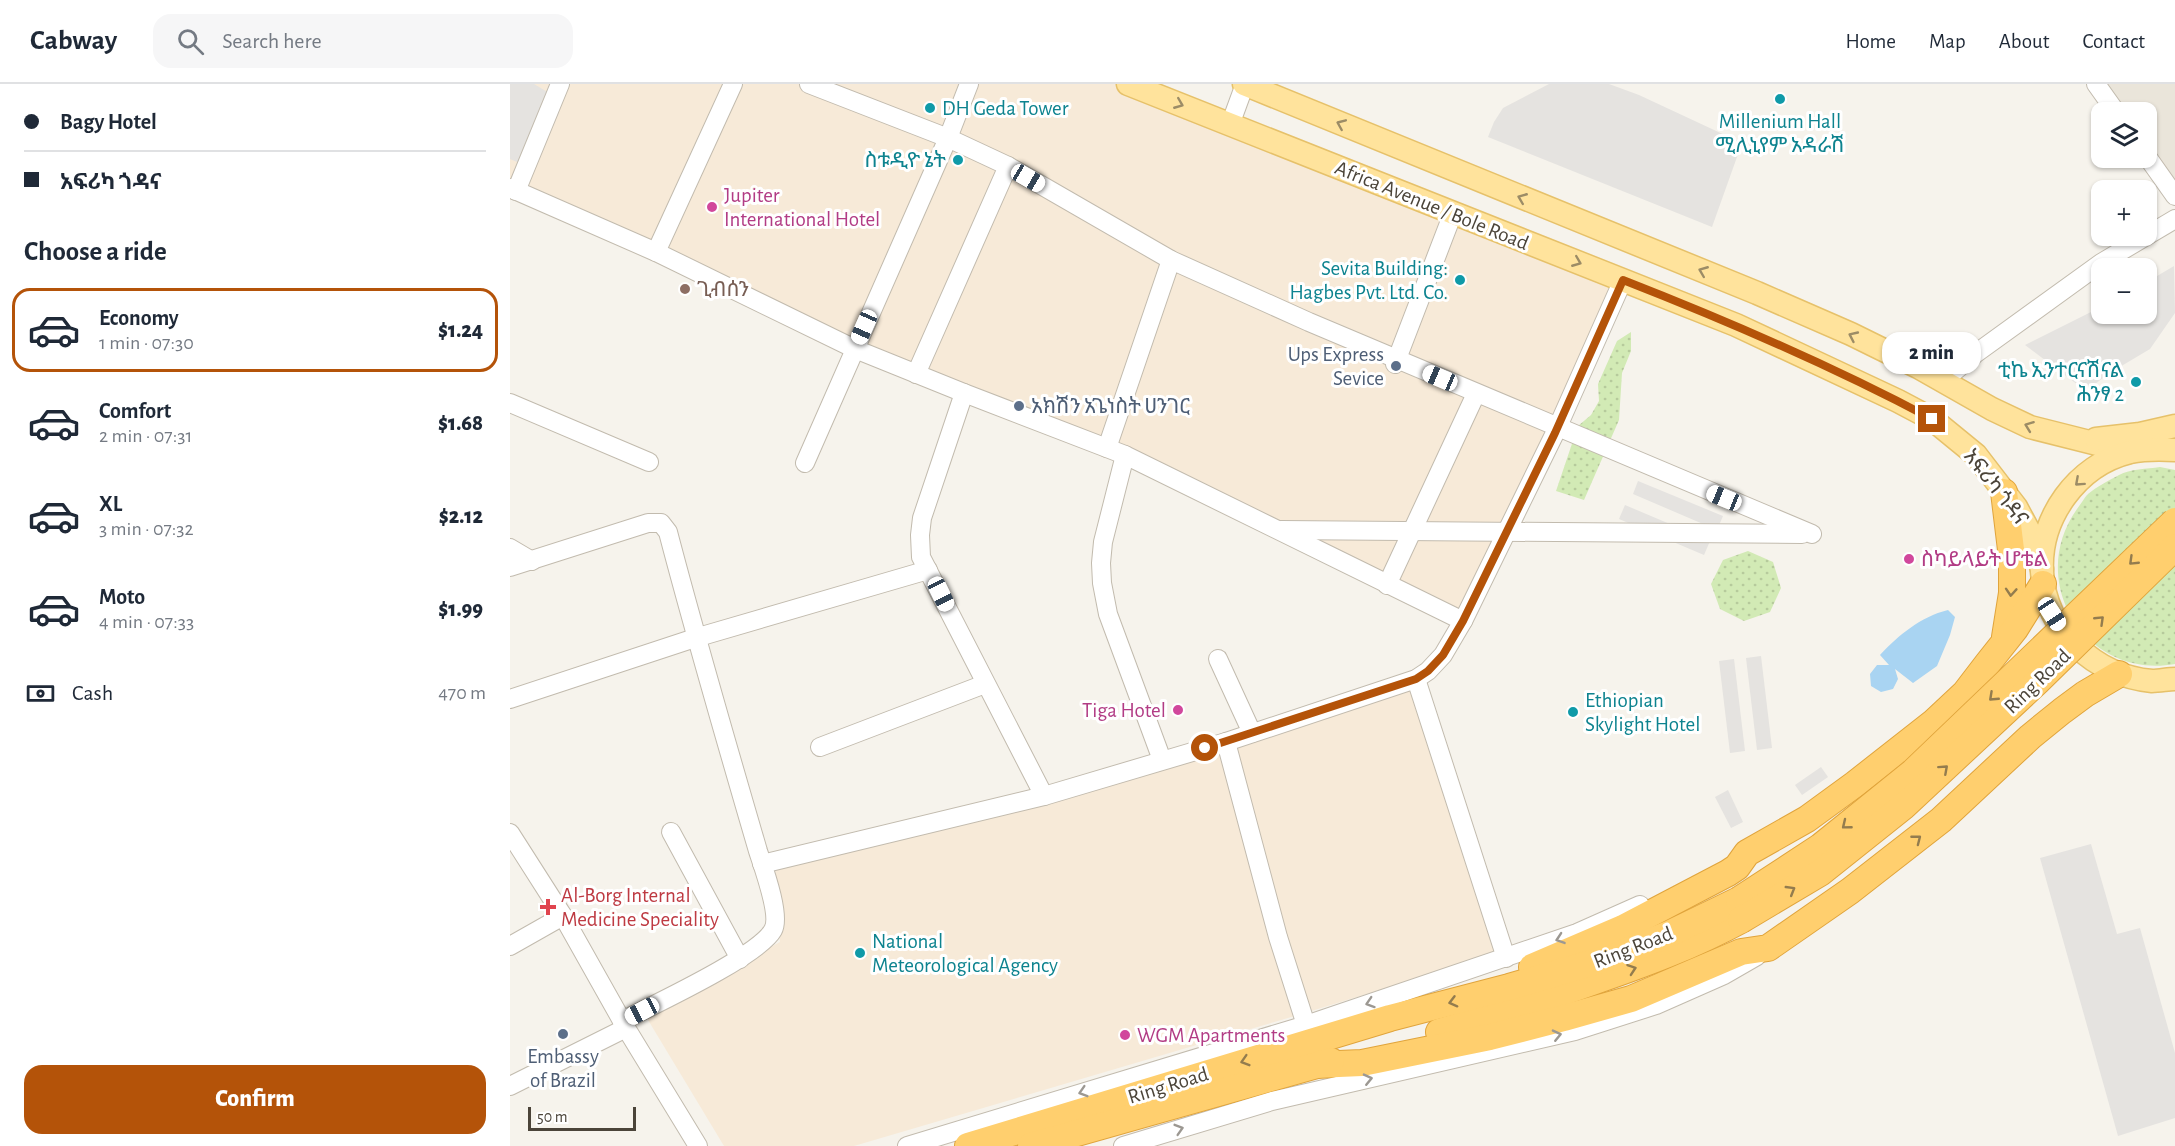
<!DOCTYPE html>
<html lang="en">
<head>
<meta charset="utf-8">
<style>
  :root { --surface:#fff; --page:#f6f6f7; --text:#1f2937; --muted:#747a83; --line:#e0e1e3; --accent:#b45309 }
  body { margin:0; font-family:"Alegreya Sans","Noto Sans Ethiopic",sans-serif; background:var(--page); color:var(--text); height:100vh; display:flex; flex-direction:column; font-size:22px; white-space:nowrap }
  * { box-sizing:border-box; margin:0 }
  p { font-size:20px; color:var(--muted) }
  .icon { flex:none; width:33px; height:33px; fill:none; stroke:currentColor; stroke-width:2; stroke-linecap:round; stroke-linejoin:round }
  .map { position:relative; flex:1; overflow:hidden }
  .sheet { display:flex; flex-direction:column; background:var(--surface); width:510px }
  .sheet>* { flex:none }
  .banner { display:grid; align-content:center; height:132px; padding:0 24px; background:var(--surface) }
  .buttons { position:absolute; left:1581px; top:18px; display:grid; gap:12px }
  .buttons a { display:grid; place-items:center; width:66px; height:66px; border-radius:12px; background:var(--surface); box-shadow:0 2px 4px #0004; font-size:30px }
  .scale { position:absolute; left:18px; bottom:15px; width:108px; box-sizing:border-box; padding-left:6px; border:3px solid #4b4439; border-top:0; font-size:16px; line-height:21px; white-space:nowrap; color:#4b4439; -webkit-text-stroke:4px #fff; paint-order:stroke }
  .end { position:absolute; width:27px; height:27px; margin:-14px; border:8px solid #b45309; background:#fff; box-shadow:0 0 0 3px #fff }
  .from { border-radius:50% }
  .bubble { position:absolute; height:42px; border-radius:18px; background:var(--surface); box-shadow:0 2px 4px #0004; font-size:20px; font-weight:800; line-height:42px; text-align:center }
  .car { position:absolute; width:18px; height:36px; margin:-18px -9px; border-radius:8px; box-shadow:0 0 4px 2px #0007; background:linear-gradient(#fff 24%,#345 0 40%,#fff 0 76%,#345 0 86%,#fff 0) }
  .banner b { display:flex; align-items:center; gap:21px; height:57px; font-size:22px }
  .banner b+b { border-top:2px solid var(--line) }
  .banner i { width:15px; height:15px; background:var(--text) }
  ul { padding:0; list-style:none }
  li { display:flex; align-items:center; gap:18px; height:84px; margin:0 12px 9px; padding:0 12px; border:3px solid transparent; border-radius:18px }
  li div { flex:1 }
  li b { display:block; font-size:22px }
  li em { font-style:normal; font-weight:800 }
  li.current { border-color:var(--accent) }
  li>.icon { width:54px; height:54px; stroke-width:1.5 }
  h2 { padding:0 24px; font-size:27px; line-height:72px }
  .pay { display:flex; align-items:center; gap:15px; height:66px; padding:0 24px; font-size:22px }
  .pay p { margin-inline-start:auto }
  .cta { display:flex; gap:12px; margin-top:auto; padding:12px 24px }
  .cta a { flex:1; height:69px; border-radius:18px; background:var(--accent); color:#fff; font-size:24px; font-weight:800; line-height:69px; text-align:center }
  header { display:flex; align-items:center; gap:36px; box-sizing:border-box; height:84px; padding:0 30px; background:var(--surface); border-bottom:2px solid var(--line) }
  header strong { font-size:28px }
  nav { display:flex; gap:33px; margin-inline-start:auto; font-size:21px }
  .search { width:420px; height:54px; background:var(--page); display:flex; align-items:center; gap:15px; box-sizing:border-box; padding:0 21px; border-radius:18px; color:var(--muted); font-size:22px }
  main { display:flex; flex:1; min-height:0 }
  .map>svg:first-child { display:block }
  .residential { fill:#eae5da }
  .commercial { fill:#f7ead8 }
  .grass { fill:url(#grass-dots) }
  .parking { fill:#e5e3e0 }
  .water { fill:#a9d4f2 }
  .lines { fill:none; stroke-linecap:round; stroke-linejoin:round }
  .minor-casing { stroke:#c2bbae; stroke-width:20 }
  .major-casing { stroke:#e6c16a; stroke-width:25 }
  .highway-casing { stroke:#e0a43c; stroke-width:28 }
  .minor { stroke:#fff; stroke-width:18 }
  .major { stroke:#ffe39c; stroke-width:22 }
  .highway { stroke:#ffcf6e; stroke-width:26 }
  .highway-bridge-casing { stroke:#e0a43c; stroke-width:28; stroke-linecap:butt }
  .highway-bridge { stroke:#ffcf6e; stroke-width:26 }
  .oneway { stroke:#9c8c66 }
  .oneway2 { stroke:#937c4e }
  .oneway3 { stroke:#9c9892 }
  .route { stroke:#b45309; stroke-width:8 }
  .culture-dot { fill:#0f9aa8; stroke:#fff; stroke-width:2 }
  .hotel-dot { fill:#d1479c; stroke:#fff; stroke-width:2 }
  .education-dot { fill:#8d6e63; stroke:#fff; stroke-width:2 }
  .service-dot { fill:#5c6f8a; stroke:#fff; stroke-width:2 }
  .health-dot { fill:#e0444e; stroke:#fff; stroke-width:2 }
  .labels { text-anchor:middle; stroke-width:6; stroke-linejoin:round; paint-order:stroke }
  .culture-label { font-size:21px; fill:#0d838f; stroke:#fff; text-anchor:start }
  .hotel-label { font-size:21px; fill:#b23c85; stroke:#fff; text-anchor:start }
  .street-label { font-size:21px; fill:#4b4439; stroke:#fff }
  .education-label { font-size:21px; fill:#785e54; stroke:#fff; text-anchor:start }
  .service-label { font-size:21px; fill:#4e5e75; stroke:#fff; text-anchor:end }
  .health-label { font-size:21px; fill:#be3a42; stroke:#fff; text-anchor:start }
</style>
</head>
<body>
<header>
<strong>Cabway</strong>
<div class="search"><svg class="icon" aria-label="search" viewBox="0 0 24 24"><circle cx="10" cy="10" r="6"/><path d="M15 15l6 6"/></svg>Search here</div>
<nav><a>Home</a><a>Map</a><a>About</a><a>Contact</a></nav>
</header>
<main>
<section class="sheet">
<div class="banner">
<b><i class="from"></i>Bagy Hotel</b>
<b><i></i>አፍሪካ ጎዳና</b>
</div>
<h2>Choose a ride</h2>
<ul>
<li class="current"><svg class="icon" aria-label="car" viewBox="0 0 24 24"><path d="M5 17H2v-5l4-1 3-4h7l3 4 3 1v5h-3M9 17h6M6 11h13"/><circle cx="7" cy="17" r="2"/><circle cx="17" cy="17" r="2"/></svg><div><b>Economy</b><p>1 min · 07:30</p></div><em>$1.24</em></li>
<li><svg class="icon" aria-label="car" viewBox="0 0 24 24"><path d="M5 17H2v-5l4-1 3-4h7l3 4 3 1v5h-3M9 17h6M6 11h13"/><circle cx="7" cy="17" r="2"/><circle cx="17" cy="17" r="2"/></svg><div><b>Comfort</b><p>2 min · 07:31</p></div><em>$1.68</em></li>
<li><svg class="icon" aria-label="car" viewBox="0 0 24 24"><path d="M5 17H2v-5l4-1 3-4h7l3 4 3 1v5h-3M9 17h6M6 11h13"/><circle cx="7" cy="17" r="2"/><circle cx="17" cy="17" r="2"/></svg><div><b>XL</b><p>3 min · 07:32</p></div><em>$2.12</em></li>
<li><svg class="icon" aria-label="car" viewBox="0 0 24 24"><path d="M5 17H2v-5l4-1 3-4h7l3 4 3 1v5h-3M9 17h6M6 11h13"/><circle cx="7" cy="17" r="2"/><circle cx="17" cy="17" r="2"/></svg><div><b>Moto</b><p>4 min · 07:33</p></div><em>$1.99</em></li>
</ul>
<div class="pay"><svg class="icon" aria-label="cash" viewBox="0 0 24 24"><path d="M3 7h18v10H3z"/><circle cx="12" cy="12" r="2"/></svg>Cash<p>470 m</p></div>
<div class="cta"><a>Confirm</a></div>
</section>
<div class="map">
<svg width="1665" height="1062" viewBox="0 0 1665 1062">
  <defs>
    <pattern id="grass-dots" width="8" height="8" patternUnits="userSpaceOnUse" patternTransform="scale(1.5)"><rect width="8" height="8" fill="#d2eab5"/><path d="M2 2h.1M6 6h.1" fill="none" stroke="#b6ca9c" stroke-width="1.8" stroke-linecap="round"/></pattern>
  </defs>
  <rect width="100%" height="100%" fill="#f6f3ec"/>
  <path class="residential" d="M1583,0H1665V122L1632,74H1636V28H1602Z"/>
  <g class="commercial">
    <path d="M0,0H607L1104,195L962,530L19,109L0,103Z"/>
    <path d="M904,603L986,870L795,929L344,1062H214L135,931L270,858L265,782Z"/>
  </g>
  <g class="grass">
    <path d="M1121,248V267L1112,289L1109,336L1074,416L1046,407L1068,342L1081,331L1089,317L1088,300L1107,257Z"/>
    <path d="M1650,383L1665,386V580C1576,596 1515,498 1567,425C1571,420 1574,414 1578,410C1586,403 1600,396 1609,391C1620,385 1637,385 1650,383Z"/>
    <path d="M1238,467L1263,478L1271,504L1260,528L1234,537L1210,525L1201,500L1213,476Z"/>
  </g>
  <g class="parking">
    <path d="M0,0H24L44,12L49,29L24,85L0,75Z"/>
    <path d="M1039,0H1099L1129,11L1232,59L1202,143L978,53L984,38L993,24Z"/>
    <path d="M1664,182L1665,229L1640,265L1598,290L1576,307L1515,261L1591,223L1592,230H1636L1637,198Z"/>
    <path d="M1128,397L1213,432L1207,446L1123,410Z"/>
    <path d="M1115,421L1200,457L1194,471L1109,435Z"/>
    <path d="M1251,572L1262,664L1247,666L1236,574Z"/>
    <path d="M1224,575L1235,667L1220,669L1209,577Z"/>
    <path d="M1311,683L1318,693L1292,711L1285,701Z"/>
    <path d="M1218,706L1233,738L1221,744L1205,713Z"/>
    <path d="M1581,760L1607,850L1630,844L1665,969V1034L1608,1052L1530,774Z"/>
  </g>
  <path class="water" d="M1438,526L1445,533L1440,551L1427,582L1403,599L1385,585L1388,595L1383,605L1371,608L1361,602L1360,590L1367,581H1379L1370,571C1389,551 1410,533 1438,526Z"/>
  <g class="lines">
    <defs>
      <g id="minor">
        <path d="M299,0L438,54L498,82L661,176L799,238L1302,450"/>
        <path d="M1586,0L1606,28"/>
        <path d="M720,41L735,0"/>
        <path d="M1636,71L1665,112"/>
        <path d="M0,104L146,168L345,265L454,309L615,371L953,537"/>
        <path d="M6,107L50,0"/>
        <path d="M146,168L223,0"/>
        <path d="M885,280L943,129"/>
        <path d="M406,290L498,82"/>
        <path d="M1433,297L1465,270L1591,179L1665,135"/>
        <path d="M454,309L412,434L410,451L411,473L534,712"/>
        <path d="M0,319L139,378"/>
        <path d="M597,364L661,176"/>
        <path d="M615,371L593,458L591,479L592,499L598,530L652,676"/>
        <path d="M295,379L438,54L459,0"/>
        <path d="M771,446L1292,450"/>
        <path d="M0,464L22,477"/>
        <path d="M0,483L138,439H151L158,448C186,555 217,661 248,767C254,785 271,832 263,846C249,872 143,921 112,937"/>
        <path d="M877,501L964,314"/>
        <path d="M708,575L742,649"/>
        <path d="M906,595L996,874"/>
        <path d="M0,615L185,554L418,486"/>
        <path d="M716,658L768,853L796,941"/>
        <path d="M310,663L475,600"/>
        <path d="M161,748L230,875"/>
        <path d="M0,749L53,832L116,944L188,1062"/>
        <path d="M252,780L534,712L716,658L906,595L918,587L933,571L953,537L1045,349L1113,196"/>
        <path d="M0,862L53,832"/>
        <path d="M0,1002L116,944"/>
        <path d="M397,1062L796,941L1067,849L1130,821"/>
        <path d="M613,1062L762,1017L1065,947L1146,921L1214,891L1247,872"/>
      </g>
      <g id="major">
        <path d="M618,0L1226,241L1388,317L1422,335L1466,371L1506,423L1520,449L1532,485"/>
        <path d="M734,0L1247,209L1341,250L1408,283L1482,325L1520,343L1619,368"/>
        <path d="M1586,355L1630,350L1665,342"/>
        <path d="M1665,366C1650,365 1635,365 1620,368C1567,381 1529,434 1532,488C1535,546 1585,592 1642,597C1650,597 1658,595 1665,595"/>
      </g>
      <g id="highway">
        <path d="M1494,408L1502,474V509L1495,553"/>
        <path d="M1022,883L1113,844L1218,789L1227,783L1237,769L1297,735L1345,700L1424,638L1455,609L1478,579L1505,545L1533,500"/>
        <path d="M929,948C981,933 1032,916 1082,898C1134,880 1183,862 1231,836"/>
        <path d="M805,981L852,979L980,953L1054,934L1121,915L1231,868L1258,864L1340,807L1431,736L1520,653L1552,627L1575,610L1609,590"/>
        <path d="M458,1062L880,934L999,903L1105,872L1161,849L1229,816"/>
        <path d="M521,1062L821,977"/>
      </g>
    </defs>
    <use href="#minor" class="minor-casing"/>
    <use href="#major" class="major-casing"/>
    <use href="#highway" class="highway-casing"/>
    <use href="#minor" class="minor"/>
    <use href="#major" class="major"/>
    <use href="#highway" class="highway"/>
    <defs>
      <g id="highway-bridge">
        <path d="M1229,816L1310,763L1403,688L1665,437"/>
        <path d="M1231,836L1310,789L1394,722L1528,597L1665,463"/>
      </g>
    </defs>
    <use href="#highway-bridge" class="highway-bridge-casing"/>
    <use href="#highway-bridge" class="highway-bridge"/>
  </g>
  <defs><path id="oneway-chevron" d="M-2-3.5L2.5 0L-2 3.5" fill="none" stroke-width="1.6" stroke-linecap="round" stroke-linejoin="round" transform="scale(1.5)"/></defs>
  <g class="oneway">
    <use href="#oneway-chevron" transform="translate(669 20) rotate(22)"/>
    <use href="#oneway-chevron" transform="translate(831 40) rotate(-157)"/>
    <use href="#oneway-chevron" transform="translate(1012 114) rotate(-158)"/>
    <use href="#oneway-chevron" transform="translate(1067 178) rotate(22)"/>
    <use href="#oneway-chevron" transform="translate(1193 187) rotate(-158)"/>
    <use href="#oneway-chevron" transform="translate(1343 252) rotate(-155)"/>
    <use href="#oneway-chevron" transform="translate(1519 342) rotate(-159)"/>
    <use href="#oneway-chevron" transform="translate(1569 398) rotate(138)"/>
  </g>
  <g class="oneway2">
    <use href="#oneway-chevron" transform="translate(1623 477) rotate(136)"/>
    <use href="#oneway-chevron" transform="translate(1501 508) rotate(94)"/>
    <use href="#oneway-chevron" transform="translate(1590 536) rotate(-44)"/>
    <use href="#oneway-chevron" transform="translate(1483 613) rotate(137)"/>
    <use href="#oneway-chevron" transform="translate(1434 685) rotate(-42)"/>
    <use href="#oneway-chevron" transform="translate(1336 741) rotate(141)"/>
    <use href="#oneway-chevron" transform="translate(1407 755) rotate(-38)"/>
    <use href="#oneway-chevron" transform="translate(1281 806) rotate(-31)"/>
    <use href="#oneway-chevron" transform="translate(1122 885) rotate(-19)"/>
    <use href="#oneway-chevron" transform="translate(943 918) rotate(165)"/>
    <use href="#oneway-chevron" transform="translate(735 977) rotate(163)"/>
  </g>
  <g class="oneway3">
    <use href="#oneway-chevron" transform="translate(1050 855) rotate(161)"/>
    <use href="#oneway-chevron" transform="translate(860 919) rotate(162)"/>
    <use href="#oneway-chevron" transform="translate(1047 951) rotate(-13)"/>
    <use href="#oneway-chevron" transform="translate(858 995) rotate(-13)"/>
    <use href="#oneway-chevron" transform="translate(573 1008) rotate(163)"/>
    <use href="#oneway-chevron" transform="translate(669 1045) rotate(-17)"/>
  </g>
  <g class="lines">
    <path class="route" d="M695,664L906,595L918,587L933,571L953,537L1045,349L1113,196C1218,237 1322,282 1422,335"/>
  </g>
  <g class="culture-dot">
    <circle cx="1270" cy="15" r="6"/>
    <circle cx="420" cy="24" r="6"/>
    <circle cx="448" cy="76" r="6"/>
    <circle cx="950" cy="196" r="6"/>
    <circle cx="1626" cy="298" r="6"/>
    <circle cx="1063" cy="628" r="6"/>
    <circle cx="350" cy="869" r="6"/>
  </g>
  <g class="hotel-dot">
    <circle cx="202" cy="123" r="6"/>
    <circle cx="1399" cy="475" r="6"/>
    <circle cx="668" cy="626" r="6"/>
    <circle cx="615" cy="951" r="6"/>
  </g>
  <circle class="education-dot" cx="175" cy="205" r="6"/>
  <g class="service-dot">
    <circle cx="886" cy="282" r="6"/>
    <circle cx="509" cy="322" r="6"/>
    <circle cx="53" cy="950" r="6"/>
  </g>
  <path class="health-dot" d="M35 814h6v6h6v6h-6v6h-6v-6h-6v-6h6z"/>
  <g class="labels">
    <g class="culture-label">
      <text x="432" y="31">DH Geda Tower</text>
      <text x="1270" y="44" text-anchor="middle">Millenium Hall<tspan x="1270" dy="24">ሚሊኒየም አዳራሽ</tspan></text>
      <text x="436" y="83" text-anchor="end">ስቱዲዮ ኔት</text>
      <text x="938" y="191" text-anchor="end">Sevita Building:<tspan x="938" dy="24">Hagbes Pvt. Ltd. Co.</tspan></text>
      <text x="1614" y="293" text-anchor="end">ቲኬ ኢንተርናሽናል<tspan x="1614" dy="24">ሕንፃ 2</tspan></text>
      <text x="1075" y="623">Ethiopian<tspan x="1075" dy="24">Skylight Hotel</tspan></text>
      <text x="362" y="864">National<tspan x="362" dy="24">Meteorological Agency</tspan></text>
    </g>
    <g class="hotel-label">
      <text x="214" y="118">Jupiter<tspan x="214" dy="24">International Hotel</tspan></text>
      <text x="1411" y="482">ስካይላይት ሆቴል</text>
      <text x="656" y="633" text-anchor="end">Tiga Hotel</text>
      <text x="627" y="958">WGM Apartments</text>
    </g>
    <g class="street-label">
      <text transform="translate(922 121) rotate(22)" y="7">Africa Avenue / Bole Road</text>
      <text transform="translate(1486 403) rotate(52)" y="7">አፍሪካ ጎዳና</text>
      <text transform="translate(1527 597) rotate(-44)" y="7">Ring Road</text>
      <text transform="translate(1123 863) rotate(-21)" y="7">Ring Road</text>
      <text transform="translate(658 1001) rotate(-17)" y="7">Ring Road</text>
    </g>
    <g class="education-label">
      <text x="187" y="212">ጊብሰን</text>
    </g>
    <g class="service-label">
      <text x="874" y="277">Ups Express<tspan x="874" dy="24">Sevice</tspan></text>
      <text x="521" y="329" text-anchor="start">አክሽን አጌነስት ሀንገር</text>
      <text x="53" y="979" text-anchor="middle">Embassy<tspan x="53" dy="24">of Brazil</tspan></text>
    </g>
    <g class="health-label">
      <text x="51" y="818">Al-Borg Internal<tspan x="51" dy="24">Medicine Speciality</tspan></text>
    </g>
  </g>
</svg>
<div class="buttons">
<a><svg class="icon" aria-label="layers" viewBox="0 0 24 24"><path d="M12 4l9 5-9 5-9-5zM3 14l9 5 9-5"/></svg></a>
<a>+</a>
<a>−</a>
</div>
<div class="scale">50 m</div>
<i class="end from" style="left:695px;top:664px"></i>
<i class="end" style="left:1422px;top:335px"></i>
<div class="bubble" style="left:1372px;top:248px;width:99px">2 min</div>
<i class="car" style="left:518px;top:94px;rotate:120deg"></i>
<i class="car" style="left:354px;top:243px;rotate:204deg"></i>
<i class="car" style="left:930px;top:294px;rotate:293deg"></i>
<i class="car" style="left:1214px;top:414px;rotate:292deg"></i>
<i class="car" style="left:431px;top:510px;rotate:154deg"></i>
<i class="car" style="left:1542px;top:530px;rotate:147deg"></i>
<i class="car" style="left:132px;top:927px;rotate:242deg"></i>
</div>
</main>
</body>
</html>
